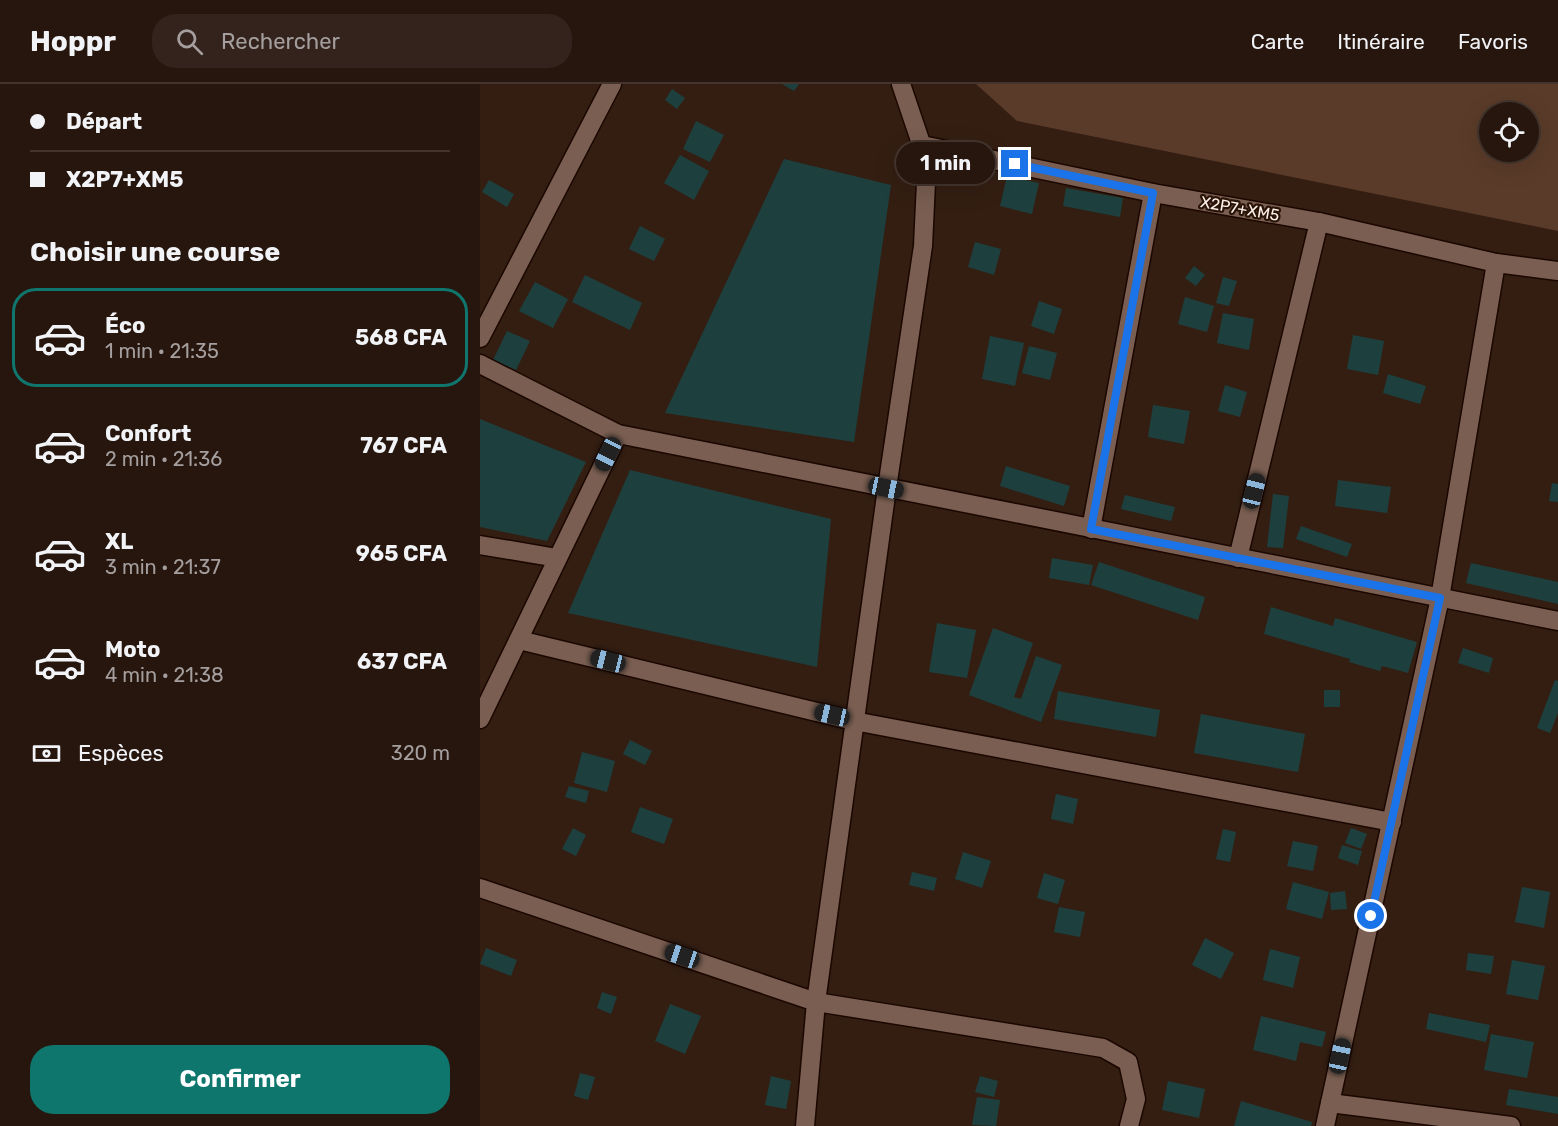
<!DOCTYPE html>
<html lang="fr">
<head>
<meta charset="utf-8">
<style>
  :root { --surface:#27160e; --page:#33231c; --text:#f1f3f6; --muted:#a49f9e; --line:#43352e; --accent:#0f766e }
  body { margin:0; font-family:Rubik,sans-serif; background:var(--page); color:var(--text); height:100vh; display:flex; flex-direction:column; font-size:22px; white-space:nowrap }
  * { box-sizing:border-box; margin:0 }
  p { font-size:20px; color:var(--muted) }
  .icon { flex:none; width:33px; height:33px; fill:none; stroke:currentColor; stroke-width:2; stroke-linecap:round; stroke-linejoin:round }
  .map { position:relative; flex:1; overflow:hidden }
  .sheet { display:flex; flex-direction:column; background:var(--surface); width:480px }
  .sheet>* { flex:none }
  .hud { display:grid; align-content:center; height:132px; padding:0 30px; background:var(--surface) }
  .fabs { position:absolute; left:999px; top:18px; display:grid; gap:12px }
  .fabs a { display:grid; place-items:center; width:60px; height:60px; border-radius:50%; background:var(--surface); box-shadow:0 6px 24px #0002,0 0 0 2px var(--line); font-size:30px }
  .end { position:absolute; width:27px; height:27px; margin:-14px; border:8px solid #1a73e8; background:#fff; box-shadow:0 0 0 3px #fff }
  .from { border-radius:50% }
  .bubble { position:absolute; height:42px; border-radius:21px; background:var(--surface); box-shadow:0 6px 24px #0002,0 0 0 2px var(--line); font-size:20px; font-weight:700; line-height:42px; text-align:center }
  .car { position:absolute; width:18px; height:36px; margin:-18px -9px; border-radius:8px; box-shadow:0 0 4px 2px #0007; background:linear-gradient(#222 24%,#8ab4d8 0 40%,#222 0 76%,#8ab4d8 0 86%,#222 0) }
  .hud b { display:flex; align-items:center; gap:21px; height:57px; font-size:22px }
  .hud b+b { border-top:2px solid var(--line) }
  .hud i { width:15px; height:15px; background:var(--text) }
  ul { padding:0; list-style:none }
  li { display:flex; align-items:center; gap:18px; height:99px; margin:0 12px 9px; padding:0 18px; border:3px solid transparent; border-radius:24px }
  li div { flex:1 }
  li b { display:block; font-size:22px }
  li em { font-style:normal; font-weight:700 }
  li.on { border-color:var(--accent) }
  li>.icon { width:54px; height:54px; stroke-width:1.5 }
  h2 { padding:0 30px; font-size:27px; line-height:72px }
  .pay { display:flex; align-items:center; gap:15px; height:66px; padding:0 30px; font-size:22px }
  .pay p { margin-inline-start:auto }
  .action { display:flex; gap:12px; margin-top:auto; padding:12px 30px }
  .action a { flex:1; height:69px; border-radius:24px; background:var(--accent); color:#fff; font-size:24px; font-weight:700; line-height:69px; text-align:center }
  header { display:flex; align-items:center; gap:36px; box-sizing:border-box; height:84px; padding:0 30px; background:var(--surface); border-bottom:2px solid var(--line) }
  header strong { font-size:28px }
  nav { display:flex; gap:33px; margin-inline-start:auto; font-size:21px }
  .search { width:420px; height:54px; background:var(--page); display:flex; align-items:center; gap:15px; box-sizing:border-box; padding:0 21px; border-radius:24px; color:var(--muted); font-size:22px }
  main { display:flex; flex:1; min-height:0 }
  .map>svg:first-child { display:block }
  .green { fill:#5a3b29; fill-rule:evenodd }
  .building { fill:#1d403f }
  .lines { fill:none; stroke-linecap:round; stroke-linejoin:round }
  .street-casing { stroke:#1b0700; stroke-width:21 }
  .street { stroke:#795e51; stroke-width:18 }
  .route { stroke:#1a73e8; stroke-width:8 }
  .labels { text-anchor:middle; stroke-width:4.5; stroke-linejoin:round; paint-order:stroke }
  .street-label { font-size:16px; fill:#fff2eb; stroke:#2a1408 }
</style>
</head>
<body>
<header>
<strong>Hoppr</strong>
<div class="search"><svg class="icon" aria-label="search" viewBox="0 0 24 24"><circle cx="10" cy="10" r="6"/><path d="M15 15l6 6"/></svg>Rechercher</div>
<nav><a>Carte</a><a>Itinéraire</a><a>Favoris</a></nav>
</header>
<main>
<section class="sheet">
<div class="hud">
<b><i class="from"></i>Départ</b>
<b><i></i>X2P7+XM5</b>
</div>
<h2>Choisir une course</h2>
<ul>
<li class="on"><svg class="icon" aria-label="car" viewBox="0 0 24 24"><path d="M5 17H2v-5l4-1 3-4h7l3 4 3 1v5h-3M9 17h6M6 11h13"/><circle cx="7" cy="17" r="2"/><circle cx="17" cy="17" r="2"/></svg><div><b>Éco</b><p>1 min · 21:35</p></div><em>568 CFA</em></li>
<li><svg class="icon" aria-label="car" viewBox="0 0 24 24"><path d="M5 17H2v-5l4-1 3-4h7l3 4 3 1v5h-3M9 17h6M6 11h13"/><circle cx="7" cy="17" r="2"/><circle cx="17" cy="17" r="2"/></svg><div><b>Confort</b><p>2 min · 21:36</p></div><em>767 CFA</em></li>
<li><svg class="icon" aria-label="car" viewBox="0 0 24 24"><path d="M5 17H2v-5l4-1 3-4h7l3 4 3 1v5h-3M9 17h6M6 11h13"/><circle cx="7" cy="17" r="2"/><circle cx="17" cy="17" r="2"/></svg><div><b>XL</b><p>3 min · 21:37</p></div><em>965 CFA</em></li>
<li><svg class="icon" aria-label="car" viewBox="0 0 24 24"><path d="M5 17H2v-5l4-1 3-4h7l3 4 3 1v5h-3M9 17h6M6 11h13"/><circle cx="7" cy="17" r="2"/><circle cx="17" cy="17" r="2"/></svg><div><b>Moto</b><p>4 min · 21:38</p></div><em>637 CFA</em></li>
</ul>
<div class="pay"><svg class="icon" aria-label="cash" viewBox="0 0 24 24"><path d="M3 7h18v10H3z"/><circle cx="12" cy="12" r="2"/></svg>Espèces<p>320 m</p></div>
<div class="action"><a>Confirmer</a></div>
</section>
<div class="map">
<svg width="1078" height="1042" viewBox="0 0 1078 1042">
  <rect width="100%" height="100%" fill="#341e12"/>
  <path class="green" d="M496,0H1078V147L537,37ZM1010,28H1048V68H1010Z"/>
  <g class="building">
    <path d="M302,0H319L314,7Z"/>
    <path d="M192,5L205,14L197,25L185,16Z"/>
    <path d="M216,37L244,51L230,78L203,65Z"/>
    <path d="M200,71L229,87L214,116L184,99Z"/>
    <path d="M304,75L411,101L374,358L185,329Z"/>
    <path d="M527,92L559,99L552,130L520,122Z"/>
    <path d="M9,96L34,110L27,123L2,108Z"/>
    <path d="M586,104L643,114L640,133L583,122Z"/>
    <path d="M160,142L185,155L174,177L149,165Z"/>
    <path d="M495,158L521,165L514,191L488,183Z"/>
    <path d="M714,182L725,191L716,202L705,194Z"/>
    <path d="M105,191L162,219L150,246L92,218Z"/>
    <path d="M743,193L757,197L749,222L736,219Z"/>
    <path d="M55,198L88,215L73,244L39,227Z"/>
    <path d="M705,213L734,222L727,248L698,240Z"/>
    <path d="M559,217L582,225L574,250L551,242Z"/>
    <path d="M743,229L774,235L769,266L737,259Z"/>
    <path d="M27,247L50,257L36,286L13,276Z"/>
    <path d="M873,251L904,257L898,291L867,285Z"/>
    <path d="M510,252L544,259L535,302L502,295Z"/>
    <path d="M549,262L577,269L570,296L542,289Z"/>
    <path d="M908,290L946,302L940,320L903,309Z"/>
    <path d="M745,301L767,308L760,333L738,327Z"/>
    <path d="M673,321L710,327L704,360L668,353Z"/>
    <path d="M0,335L106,378L67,457L0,443Z"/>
    <path d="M526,382L590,402L584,422L520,402Z"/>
    <path d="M150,386L351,435L337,583L88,529Z"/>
    <path d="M858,396L911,403L907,429L855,422Z"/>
    <path d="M1072,399L1078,400V418L1069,417Z"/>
    <path d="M793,410L809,412L803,464L787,463Z"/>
    <path d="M645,411L695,423L691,437L641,425Z"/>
    <path d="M821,442L872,460L867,473L816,455Z"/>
    <path d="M572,474L613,481L609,501L569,494Z"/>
    <path d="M619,478L725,513L718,536L611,501Z"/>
    <path d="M991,479L1078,498V520L986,499Z"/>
    <path d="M791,523L853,542L855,534L937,558L928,589L902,582L900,587L869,578L870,575L784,550Z"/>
    <path d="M457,539L496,546L487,594L449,588Z"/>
    <path d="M513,544L553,559L534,613L541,615L556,572L582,581L561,638L489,611Z"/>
    <path d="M983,564L1013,574L1009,589L978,579Z"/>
    <path d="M1075,596L1078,597V629L1070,649L1057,644Z"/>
    <rect x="844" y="606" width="16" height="17"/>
    <path d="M578,607L680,626L676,653L574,635Z"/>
    <path d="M721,630L825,650L818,688L714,669Z"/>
    <path d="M150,656L172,667L165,681L143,670Z"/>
    <path d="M102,668L135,677L127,708L94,699Z"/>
    <path d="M89,702L109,707L106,719L85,713Z"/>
    <path d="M576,710L598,715L593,740L571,735Z"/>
    <path d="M160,723L193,735L184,760L151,748Z"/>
    <path d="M93,744L106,751L96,772L82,765Z"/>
    <path d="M871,744L887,750L881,765L865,759Z"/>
    <path d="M743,745L756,748L750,778L736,775Z"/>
    <path d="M813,757L838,762L833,787L807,782Z"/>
    <path d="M862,761L882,767L878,781L858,774Z"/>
    <path d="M483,768L511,777L502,804L475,795Z"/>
    <path d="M432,788L457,794L454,807L429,801Z"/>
    <path d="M564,789L585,796L578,820L557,814Z"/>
    <path d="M813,798L849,808L842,835L806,825Z"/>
    <path d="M1042,803L1070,808L1064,844L1035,838Z"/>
    <path d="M865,807L867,825L851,826L850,809Z"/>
    <path d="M579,823L605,828L600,853L574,848Z"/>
    <path d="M725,854L754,869L741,895L712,881Z"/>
    <path d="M6,864L37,876L31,892L0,880Z"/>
    <path d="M790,865L820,873L813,904L783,896Z"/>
    <path d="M988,869L1014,872L1011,890L986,886Z"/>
    <path d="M1032,876L1065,882L1058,916L1026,910Z"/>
    <path d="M122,908L137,913L131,930L117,924Z"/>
    <path d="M190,920L221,932L205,970L175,957Z"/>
    <path d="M949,929L1010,941L1006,958L946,945Z"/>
    <path d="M781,932L846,948L842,963L820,958L816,977L773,966Z"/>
    <path d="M1011,950L1054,958L1047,994L1004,986Z"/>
    <path d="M100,989L115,993L108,1016L94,1012Z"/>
    <path d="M291,992L311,997L306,1025L285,1021Z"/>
    <path d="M500,992L518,997L514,1013L495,1008Z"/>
    <path d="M688,997L725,1005L719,1034L682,1026Z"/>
    <path d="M1029,1005L1078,1013V1030L1026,1021Z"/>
    <path d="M497,1013L520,1016L516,1042L492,1041Z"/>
    <path d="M761,1017L832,1038L831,1042H754Z"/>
  </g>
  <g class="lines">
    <defs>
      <g id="street">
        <path d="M442,61L673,109L839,138L1016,179L1078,187"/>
        <path d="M0,254L132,0"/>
        <path d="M0,280L138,350L1078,537"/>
        <path d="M611,445L673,109"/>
        <path d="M0,461L77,474"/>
        <path d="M758,474L839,138"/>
        <path d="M39,556L374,637L912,738"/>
        <path d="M0,635L138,350"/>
        <path d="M0,804L336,918L623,964L648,978L656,1015L649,1042"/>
        <path d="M850,1019L1031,1042"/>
        <path d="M325,1042L336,918L407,404L443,162L447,77L421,0"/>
        <path d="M845,1042L960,514L1016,179"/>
      </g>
    </defs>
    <use href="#street" class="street-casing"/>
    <use href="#street" class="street"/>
  </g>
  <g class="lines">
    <path class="route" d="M535,80L673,109L611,445L960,514L891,832"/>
  </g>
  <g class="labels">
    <g class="street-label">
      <text transform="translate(760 124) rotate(10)" y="6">X2P7+XM5</text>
    </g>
  </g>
</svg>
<div class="fabs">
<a><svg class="icon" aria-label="locate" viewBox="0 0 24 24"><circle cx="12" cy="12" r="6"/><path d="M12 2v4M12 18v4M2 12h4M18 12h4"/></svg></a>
</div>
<i class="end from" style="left:891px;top:832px"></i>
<i class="end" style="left:535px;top:80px"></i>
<div class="bubble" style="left:416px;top:58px;width:99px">1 min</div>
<i class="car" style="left:128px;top:370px;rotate:206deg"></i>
<i class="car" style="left:406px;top:404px;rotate:102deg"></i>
<i class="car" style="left:774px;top:407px;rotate:14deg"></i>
<i class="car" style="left:128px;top:577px;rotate:284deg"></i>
<i class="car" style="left:352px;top:631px;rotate:283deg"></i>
<i class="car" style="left:202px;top:872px;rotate:289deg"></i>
<i class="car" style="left:860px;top:972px;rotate:12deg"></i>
</div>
</main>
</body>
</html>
